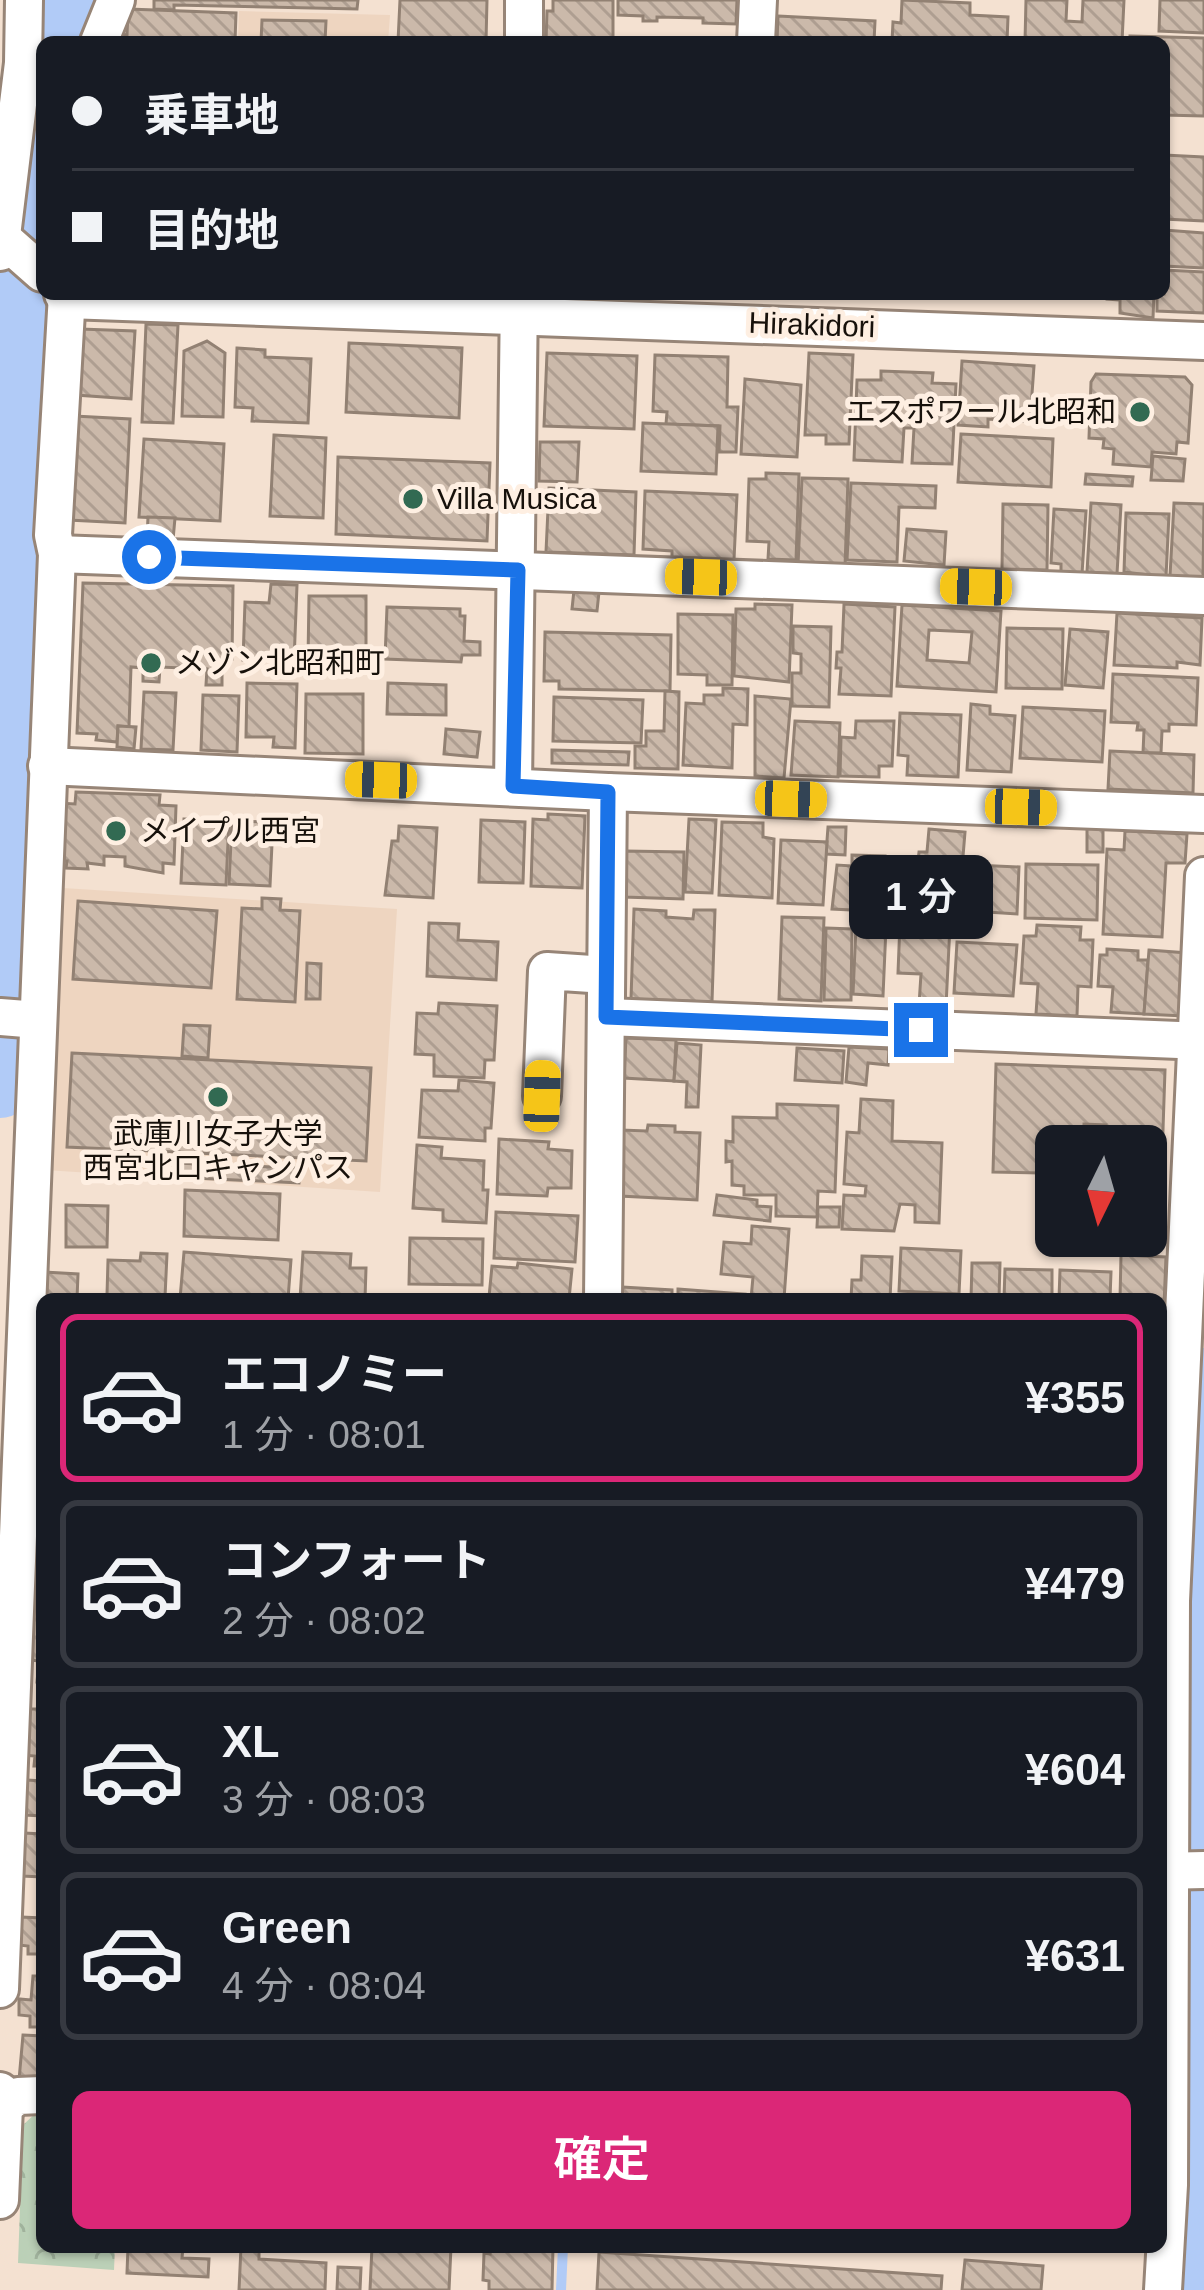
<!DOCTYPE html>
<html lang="ja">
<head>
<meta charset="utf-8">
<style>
  :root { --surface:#171b24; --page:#20242c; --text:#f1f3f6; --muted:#9ea1a6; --line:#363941; --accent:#db2777 }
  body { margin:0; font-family:Helvetica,"Noto Sans JP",sans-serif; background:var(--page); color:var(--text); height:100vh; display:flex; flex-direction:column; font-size:45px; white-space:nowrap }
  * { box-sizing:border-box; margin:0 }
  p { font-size:39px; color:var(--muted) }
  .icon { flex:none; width:66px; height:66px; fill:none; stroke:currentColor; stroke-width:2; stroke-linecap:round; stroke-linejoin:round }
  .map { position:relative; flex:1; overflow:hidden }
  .panel { position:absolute; left:36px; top:1293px; width:1131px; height:960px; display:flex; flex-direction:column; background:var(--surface); border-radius:18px; box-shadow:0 3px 9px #0004 }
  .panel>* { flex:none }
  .top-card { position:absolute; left:36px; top:36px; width:1134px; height:264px; border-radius:18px; box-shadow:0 3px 9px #0004; display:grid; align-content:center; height:264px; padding:0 36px; background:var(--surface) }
  .needle { width:78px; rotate:185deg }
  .fabs { position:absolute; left:1035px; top:1125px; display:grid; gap:24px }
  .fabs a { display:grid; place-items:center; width:132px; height:132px; border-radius:18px; background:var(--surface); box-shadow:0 3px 9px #0004; font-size:60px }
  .end { position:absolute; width:54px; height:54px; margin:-27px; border:15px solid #1a73e8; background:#fff; box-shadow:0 0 0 6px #fff }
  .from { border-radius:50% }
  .bubble { position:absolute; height:84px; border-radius:18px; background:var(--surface); box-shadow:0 3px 9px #0004; font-size:39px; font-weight:600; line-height:84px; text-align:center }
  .car { position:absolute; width:36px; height:72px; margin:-36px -18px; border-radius:15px; box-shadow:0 0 9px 3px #0007; background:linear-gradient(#f5c518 24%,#345 0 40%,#f5c518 0 76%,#345 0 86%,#f5c518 0) }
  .top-card b { display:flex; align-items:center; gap:42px; height:114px; font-size:45px }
  .top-card b+b { border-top:3px solid var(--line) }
  .top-card i { width:30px; height:30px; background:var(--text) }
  ul { padding:21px 0 0; list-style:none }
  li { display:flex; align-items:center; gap:36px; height:168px; margin:0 24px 18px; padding:0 12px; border:6px solid var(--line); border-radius:18px }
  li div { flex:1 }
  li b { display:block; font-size:45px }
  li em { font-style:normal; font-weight:600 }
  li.current { border-color:var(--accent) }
  li>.icon { width:108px; height:108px; stroke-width:1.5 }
  .action { display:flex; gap:24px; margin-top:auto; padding:24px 36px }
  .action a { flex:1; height:138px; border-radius:18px; background:var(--accent); color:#fff; font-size:48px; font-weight:600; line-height:138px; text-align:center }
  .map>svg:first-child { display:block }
  .built { fill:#eed5c0 }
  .park { fill:url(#park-crowns) }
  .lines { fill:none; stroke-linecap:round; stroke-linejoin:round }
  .stream { stroke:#b1cbf7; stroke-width:10 }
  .river { stroke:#b1cbf7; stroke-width:66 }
  .building { fill:url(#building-back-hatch); stroke:#928173; stroke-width:3; fill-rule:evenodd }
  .minor-casing { stroke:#978577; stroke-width:42 }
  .minor { stroke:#fff; stroke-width:36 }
  .route { stroke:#1a73e8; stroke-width:15 }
  .poi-dot { fill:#326a52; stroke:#feefe2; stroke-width:4.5 }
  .labels { text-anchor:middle; stroke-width:10; stroke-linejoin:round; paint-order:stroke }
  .street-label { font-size:30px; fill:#17110b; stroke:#feefe2 }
  .poi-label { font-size:30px; fill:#17110b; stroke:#feefe2; text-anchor:start }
</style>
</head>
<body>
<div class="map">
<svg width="1204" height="2290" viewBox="0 0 1204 2290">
  <defs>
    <pattern id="park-crowns" width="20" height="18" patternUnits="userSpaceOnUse" patternTransform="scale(3)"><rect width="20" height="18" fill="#bbd0b7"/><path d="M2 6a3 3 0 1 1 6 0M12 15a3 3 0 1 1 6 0" fill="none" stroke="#a0b29c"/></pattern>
    <pattern id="building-back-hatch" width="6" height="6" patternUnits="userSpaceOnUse" patternTransform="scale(3)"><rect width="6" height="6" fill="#cbb9aa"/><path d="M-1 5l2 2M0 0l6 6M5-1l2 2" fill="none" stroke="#ae9e91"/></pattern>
  </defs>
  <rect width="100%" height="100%" fill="#f4e1d1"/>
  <g class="built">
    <path d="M239,11L390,15L388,42H238Z"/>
    <path d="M63,888L397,909L380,1192L45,1170Z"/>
  </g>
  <path class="park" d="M38,2111H42V2247H115L114,2270L18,2263L23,2125Z"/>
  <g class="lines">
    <path class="stream" d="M561,2290L563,2247"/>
    <g class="river">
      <path d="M64,42L79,0"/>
      <path d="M0,1085L30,226L42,137"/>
      <path d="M1191,2290L1194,1586L1204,1381"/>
    </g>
  </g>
  <g class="building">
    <path d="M154,0H358L357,9L174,5V10L154,9Z"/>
    <path d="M400,0H487L486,42H398Z"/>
    <path d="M553,0H613V42H546L547,11H553Z"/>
    <path d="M618,0H737L736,24L703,23V18L657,17V21H643V16L618,15Z"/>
    <path d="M902,0L970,3V15L1008,17L1007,42H892L893,22L901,23Z"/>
    <path d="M1026,0H1067L1066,21L1082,22L1083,0H1124L1122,42H1025Z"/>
    <path d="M1160,0H1204V33L1159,31Z"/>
    <path d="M128,9L236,13L235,42H119V34L127,35Z"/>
    <path d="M778,16L875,21L874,42H777Z"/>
    <path d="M262,20L326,21L325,42H261Z"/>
    <path d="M1130,36L1204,38V116L1164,115V42H1130Z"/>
    <path d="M1164,155L1204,157V221L1164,219Z"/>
    <path d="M1164,230L1204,233V268L1164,266Z"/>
    <path d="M1164,270L1204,272V313L1157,311V294H1164Z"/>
    <path d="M1107,294H1154L1153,318L1120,313V300L1107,299Z"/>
    <path d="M146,324L178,325L173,423L142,422Z"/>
    <path d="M80,329L135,331L131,399L76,395Z"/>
    <path d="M207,341L225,353L223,417L182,416L184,351Z"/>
    <path d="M349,343L462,348L459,418L346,412Z"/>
    <path d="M237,348L265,350V357L311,359L308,423L252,421L253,408L235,407Z"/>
    <path d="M547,353L637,356L634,429L544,426Z"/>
    <path d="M809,353L853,355L849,444H826V435H805Z"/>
    <path d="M655,355L728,357L727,407H738L736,452H719L720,426L666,424L667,412L653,411Z"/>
    <path d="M962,361L1034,366L1030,422L988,419V427L958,425Z"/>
    <path d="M881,371L933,373L932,383L956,384L952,464L912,463L914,428H904L902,462L854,460L857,380H881Z"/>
    <path d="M1096,374L1185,377L1192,385L1188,443L1177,442L1176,454L1152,452L1151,467L1113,464L1114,449L1103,448L1104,439L1089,438L1091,382Z"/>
    <path d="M745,379L801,385L797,457L741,454Z"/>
    <path d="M74,416L130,419L125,523L69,520Z"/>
    <path d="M643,423L718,426L716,474L641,471Z"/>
    <path d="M961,434L1053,439L1051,487L958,482Z"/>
    <path d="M274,435L326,438L323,518L270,516Z"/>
    <path d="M144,439L224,444L220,521L139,517Z"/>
    <path d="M540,442H579L577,482L539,481Z"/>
    <path d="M1153,456L1185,459L1183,481L1151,480Z"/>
    <path d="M338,457L490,463L487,541L336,534Z"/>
    <path d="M766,473L799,474L796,560L768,559L769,542L747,541L749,479H766Z"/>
    <path d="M1086,474L1133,477L1132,486L1085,484Z"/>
    <path d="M802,478L848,479L845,567L798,565Z"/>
    <path d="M851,483L936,486L935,508L899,507L897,562L847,560Z"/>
    <path d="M549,488L636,492L634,555L546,552Z"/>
    <path d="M645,491L737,495L734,560L672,557V551L643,549Z"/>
    <path d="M1091,503L1121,505L1117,574L1087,572Z"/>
    <path d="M1174,503L1204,504L1203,578L1170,576Z"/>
    <path d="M1003,504L1048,505L1047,570L1002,569Z"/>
    <path d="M1054,509L1086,511L1082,574L1061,572V564L1051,563Z"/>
    <path d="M1126,513L1169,514L1166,577L1124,572Z"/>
    <path d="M148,517L175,518L173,540L147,538Z"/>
    <path d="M907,529L946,532L944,565L904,561Z"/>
    <path d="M83,583L233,586L232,659H222V685H206L207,669L160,667L159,682L143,681V668L131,667L129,727L118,726L117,742L96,740L97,734L77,733Z"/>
    <path d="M271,584L297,585L294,662L243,660L245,602L269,603Z"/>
    <path d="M574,590L599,592L597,611L572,609Z"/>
    <path d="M309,596H366V661L308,660Z"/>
    <path d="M755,604L792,605L789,682L734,676L736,609H755Z"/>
    <path d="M844,604L895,607L891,696L839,694L841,668H836L837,652H842Z"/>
    <path d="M902,605L1001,611L996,692L897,686ZM929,630L972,632L969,663L927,660Z"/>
    <path d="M387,607L460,609V616H465L464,641L480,642V655H462L461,662L385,659Z"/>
    <path d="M1117,613L1202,618L1200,665L1177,662V668L1114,665Z"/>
    <path d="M678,614L733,615L732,685H707V675L678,674Z"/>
    <path d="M793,626L831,627L829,707L792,706V673H801V654L793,653Z"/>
    <path d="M1007,628L1063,629L1062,689L1006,688Z"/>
    <path d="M1070,629L1108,632L1103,688L1065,685Z"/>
    <path d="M545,632L671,635L670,691L559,689V681H544Z"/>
    <path d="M1113,674L1198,678L1196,725L1169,724V731H1162L1161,753H1143L1144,730H1137L1138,723L1111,722Z"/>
    <path d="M247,683L297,684L295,748L273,747L274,737H246Z"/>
    <path d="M388,683L446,685V715L387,714Z"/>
    <path d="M723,688L748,689L747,725L733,724L732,768L683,765L686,703L704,704V695H723Z"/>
    <path d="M665,691L679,692L678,769L635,768V746H646V731H664Z"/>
    <path d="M144,692L176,693L173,750L141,749Z"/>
    <path d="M306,694H363V754L305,753Z"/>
    <path d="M203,695L239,696L237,752L201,750Z"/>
    <path d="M755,696L791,699L784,778L755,776Z"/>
    <path d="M554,697L643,700L641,743L553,741Z"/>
    <path d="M971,704L990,706V714L1015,716L1011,772L967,770Z"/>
    <path d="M1023,707L1105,711L1102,762L1020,758Z"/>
    <path d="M900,713L961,715L958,777L907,775L908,756L898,755Z"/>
    <path d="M795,721L840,723L838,777L791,775Z"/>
    <path d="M856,721H894L892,766H879V777L840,776L841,737L855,738Z"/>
    <path d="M118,726L136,727L134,749L117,747Z"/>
    <path d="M446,729L480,732L477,757L444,754Z"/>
    <path d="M552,750L629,752L628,765L552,763Z"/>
    <path d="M1110,751L1194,755L1193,793L1108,789Z"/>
    <path d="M76,792L160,795L159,805L176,806L174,864L163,863V873L125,866V857L104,856V865L87,863L88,869L66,868L67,861H57L59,803L75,804Z"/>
    <path d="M548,814L585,816L582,888L531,886L533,819L548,820Z"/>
    <path d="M184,819L229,821L226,885L181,883Z"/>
    <path d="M689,819L716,820L712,893L685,892Z"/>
    <path d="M232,820L273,823L270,886L229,884Z"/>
    <path d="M481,820L525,822L523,883L479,882Z"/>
    <path d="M722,822L763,823V837L774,839L772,898L719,895Z"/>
    <path d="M399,826L437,828L433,898L385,895L392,841H398Z"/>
    <path d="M828,827H846L845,855L826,854Z"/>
    <rect x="1087" y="828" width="16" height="24"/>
    <path d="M929,829L965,832L958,917L924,914L927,881L916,880L919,852H927Z"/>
    <path d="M1125,831L1187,834L1185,863H1166L1162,937L1103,934L1107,849L1124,850Z"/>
    <path d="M781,840L827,842L823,905L778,903Z"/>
    <path d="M625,851L684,852L683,899L624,897Z"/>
    <path d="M852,855L885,856L884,869H892V881H914L913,913L832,909L837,865L852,866Z"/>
    <path d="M1026,864L1098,865L1097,920L1025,918Z"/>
    <path d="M974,865L1019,867L1017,914L972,911Z"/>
    <path d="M262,898L281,899L280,910L300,911L295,1002L237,999L242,908L262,909Z"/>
    <path d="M78,901L217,911L211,988L73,979Z"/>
    <path d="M634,909L666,911V917L693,919L694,910H715L712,1002L631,999Z"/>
    <path d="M782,917L824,918L821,1001L779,999Z"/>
    <path d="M900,922L950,925L946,1006L919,1005L921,974L898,973Z"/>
    <path d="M429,923L459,924L458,940L498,942L496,980L427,976Z"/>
    <path d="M1037,925L1081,927L1080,940H1093L1091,987L1078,986L1077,1016L1036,1014L1038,984L1021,983L1024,936H1036Z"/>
    <path d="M856,926L886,927L883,996L853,994Z"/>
    <path d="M826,928L852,929L851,1000H824Z"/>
    <path d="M957,942L1017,945L1013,996L954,993Z"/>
    <path d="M1107,949L1138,951V960H1148L1144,1014L1111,1012L1113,987L1098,986L1100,955H1107Z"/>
    <path d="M1149,950L1187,953L1183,1016L1144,1014Z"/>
    <path d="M307,963L321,964L320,999H306Z"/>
    <path d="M439,1003L497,1006L494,1060H485L484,1078L434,1076V1055L415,1054L417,1013L438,1014Z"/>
    <path d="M184,1025L210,1026L208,1058L182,1056Z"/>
    <path d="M626,1038L676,1040L674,1081L624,1078Z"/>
    <path d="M677,1043L701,1045L698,1107H686L687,1082L674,1081Z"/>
    <path d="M849,1047L889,1049L888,1065L868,1063L866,1085L846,1082Z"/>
    <path d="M797,1048L844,1051L842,1083L795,1080Z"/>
    <path d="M72,1053L371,1068L366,1161L67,1147Z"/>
    <path d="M996,1064L1165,1070L1160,1219H1146V1146H1105L1106,1125L1084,1124L1083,1144L1041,1143L1040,1173L993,1172Z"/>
    <path d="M459,1080L494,1083L491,1128H485V1141L419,1137L422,1090L458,1091Z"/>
    <path d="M861,1099L893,1101L892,1141L942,1143L939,1223L915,1222V1205L900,1204L894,1231L842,1229L844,1195L865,1196L866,1186L844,1184L847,1132L859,1133Z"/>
    <path d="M777,1104L838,1106L835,1192L818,1191L817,1217L776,1216V1195H744V1186L732,1185V1161L726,1162V1141L733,1142V1117L777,1118Z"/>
    <path d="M648,1125L675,1126V1132L700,1133L697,1200L620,1196L622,1130L647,1131Z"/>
    <path d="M499,1139L549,1142L548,1149L572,1151L571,1188H548L547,1196L497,1194Z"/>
    <path d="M417,1145L442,1147L441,1158L484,1161L483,1190H488L486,1223L443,1221V1210L413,1208Z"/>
    <path d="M175,1163L300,1168L299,1183L174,1177Z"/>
    <path d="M185,1190L280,1194L278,1240L184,1236Z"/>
    <path d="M717,1195L757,1200V1206L771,1207L770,1221L714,1215Z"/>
    <path d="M66,1205L108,1206L107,1247H66Z"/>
    <path d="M818,1207H840L839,1227H817Z"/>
    <path d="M496,1212L578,1216L575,1262L494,1258Z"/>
    <path d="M752,1226L789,1229L784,1299H751L753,1277L721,1274L724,1242L751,1244Z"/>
    <path d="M410,1238L483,1239L482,1285L409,1284Z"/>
    <path d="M901,1248L961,1251L959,1294L899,1291Z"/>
    <path d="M184,1252L291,1260L288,1299H180Z"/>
    <path d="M303,1252L351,1254L350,1268H366L365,1299H300Z"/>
    <path d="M141,1253L167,1254L165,1297L107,1295L108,1260L140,1261Z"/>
    <path d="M1121,1255L1166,1257L1162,1354L1161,1299H1120Z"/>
    <path d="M862,1256L892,1257L890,1299H851L852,1280H861Z"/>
    <path d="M518,1263L572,1269L569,1299L489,1297L492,1266L517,1268Z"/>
    <path d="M972,1263H1000L999,1299H971Z"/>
    <path d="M1005,1269L1052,1270V1299H1004Z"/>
    <path d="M1060,1270L1111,1272L1110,1299H1059Z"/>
    <path d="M44,1272L78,1274L77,1299H44Z"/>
    <path d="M622,1287L672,1290V1299H621Z"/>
    <path d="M678,1289L745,1294L744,1299H678Z"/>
    <path d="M32,1610L42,1611V1682H37L39,1661L30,1660Z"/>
    <path d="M25,1709H42V1766H34L35,1756L23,1755Z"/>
    <path d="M27,1780L42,1781V1816L25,1815Z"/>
    <path d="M24,1833L42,1834V1877L22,1876Z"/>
    <path d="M21,1917L42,1918V1954H28V1946L19,1945Z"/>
    <path d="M33,1976H42V2027H30V2016L19,2015V1999L31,2000Z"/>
    <path d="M23,2035L42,2036V2082L19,2080Z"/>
    <path d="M128,2247H183L182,2258L209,2259L208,2277L127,2273Z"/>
    <path d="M241,2247H259V2259L326,2263L325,2290H239Z"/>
    <path d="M372,2247H451L449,2290H370Z"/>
    <path d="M490,2247H553L552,2290H489V2281L483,2280L484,2253L490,2254Z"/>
    <path d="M599,2252L942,2276L941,2290H597Z"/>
    <path d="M965,2260L1043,2266L1041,2290H962Z"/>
    <path d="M338,2267L361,2268L360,2290H337Z"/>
  </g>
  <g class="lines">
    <defs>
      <g id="minor">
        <path d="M99,42L116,0"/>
        <path d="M524,42V0"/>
        <path d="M756,42L758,0"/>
        <path d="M0,236L42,273"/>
        <path d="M0,252L23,63L24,0"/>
        <path d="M63,294L67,300L1204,341"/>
        <path d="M57,554L1204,596"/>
        <path d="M47,766L608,792L1204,814"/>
        <path d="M513,786L519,294"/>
        <path d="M0,1017L38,1020"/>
        <path d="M606,1017L1204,1041"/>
        <path d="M542,1096L547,971L606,975"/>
        <path d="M603,1299L608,792"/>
        <path d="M1161,1871L1204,1870"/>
        <path d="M0,1989L57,554L53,535L67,294"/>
        <path d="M0,2091L4,2106L0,2200"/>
        <path d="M4,2106L18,2096L42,2095"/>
        <path d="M1163,2290L1169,2185L1171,1601L1204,876"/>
      </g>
    </defs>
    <use href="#minor" class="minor-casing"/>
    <use href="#minor" class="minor"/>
  </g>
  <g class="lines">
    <path class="route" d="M149,557L518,570L513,786L608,792L606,1017L921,1030"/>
  </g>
  <g class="poi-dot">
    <circle cx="1140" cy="412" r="12"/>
    <circle cx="413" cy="499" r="12"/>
    <circle cx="151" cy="663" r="12"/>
    <circle cx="116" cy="831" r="12"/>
    <circle cx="218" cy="1097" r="12"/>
  </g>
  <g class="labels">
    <g class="street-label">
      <text transform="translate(812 325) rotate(2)" y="10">Hirakidori</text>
    </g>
    <g class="poi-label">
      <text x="1116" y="422" text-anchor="end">エスポワール北昭和</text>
      <text x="437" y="509">Villa Musica</text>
      <text x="175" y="673">メゾン北昭和町</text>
      <text x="140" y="841">メイプル西宮</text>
      <text x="218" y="1144" text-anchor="middle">武庫川女子大学<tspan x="218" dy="34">西宮北口キャンパス</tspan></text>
    </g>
  </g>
</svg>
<div class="fabs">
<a><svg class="needle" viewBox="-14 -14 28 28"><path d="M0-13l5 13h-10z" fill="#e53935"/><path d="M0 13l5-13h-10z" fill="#9ea1a6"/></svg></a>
</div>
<i class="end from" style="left:149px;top:557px"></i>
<i class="end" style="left:921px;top:1030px"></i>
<div class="bubble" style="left:849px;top:855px;width:144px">1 分</div>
<i class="car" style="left:701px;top:577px;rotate:272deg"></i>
<i class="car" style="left:976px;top:587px;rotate:272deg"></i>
<i class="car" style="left:381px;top:780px;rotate:272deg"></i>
<i class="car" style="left:791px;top:799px;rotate:92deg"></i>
<i class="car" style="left:1021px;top:807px;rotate:92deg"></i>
<i class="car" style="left:542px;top:1096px;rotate:2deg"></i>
<div class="top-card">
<b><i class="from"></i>乗車地</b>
<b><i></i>目的地</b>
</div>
<section class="panel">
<ul>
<li class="current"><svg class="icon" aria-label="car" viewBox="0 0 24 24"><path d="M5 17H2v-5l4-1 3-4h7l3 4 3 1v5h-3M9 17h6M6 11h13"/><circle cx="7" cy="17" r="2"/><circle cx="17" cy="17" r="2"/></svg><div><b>エコノミー</b><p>1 分 · 08:01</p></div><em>¥355</em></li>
<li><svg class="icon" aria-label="car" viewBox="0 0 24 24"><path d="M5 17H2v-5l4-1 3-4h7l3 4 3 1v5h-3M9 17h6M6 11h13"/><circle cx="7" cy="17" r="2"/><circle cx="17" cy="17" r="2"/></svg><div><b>コンフォート</b><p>2 分 · 08:02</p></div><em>¥479</em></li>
<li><svg class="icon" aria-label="car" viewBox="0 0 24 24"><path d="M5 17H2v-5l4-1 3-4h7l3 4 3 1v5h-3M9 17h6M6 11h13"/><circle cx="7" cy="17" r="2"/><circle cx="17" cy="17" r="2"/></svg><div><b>XL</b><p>3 分 · 08:03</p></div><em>¥604</em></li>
<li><svg class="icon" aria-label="car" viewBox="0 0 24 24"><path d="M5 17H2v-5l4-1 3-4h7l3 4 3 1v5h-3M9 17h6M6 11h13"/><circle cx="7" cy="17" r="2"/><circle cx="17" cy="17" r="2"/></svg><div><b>Green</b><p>4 分 · 08:04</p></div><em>¥631</em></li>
</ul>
<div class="action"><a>確定</a></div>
</section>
</div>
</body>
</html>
